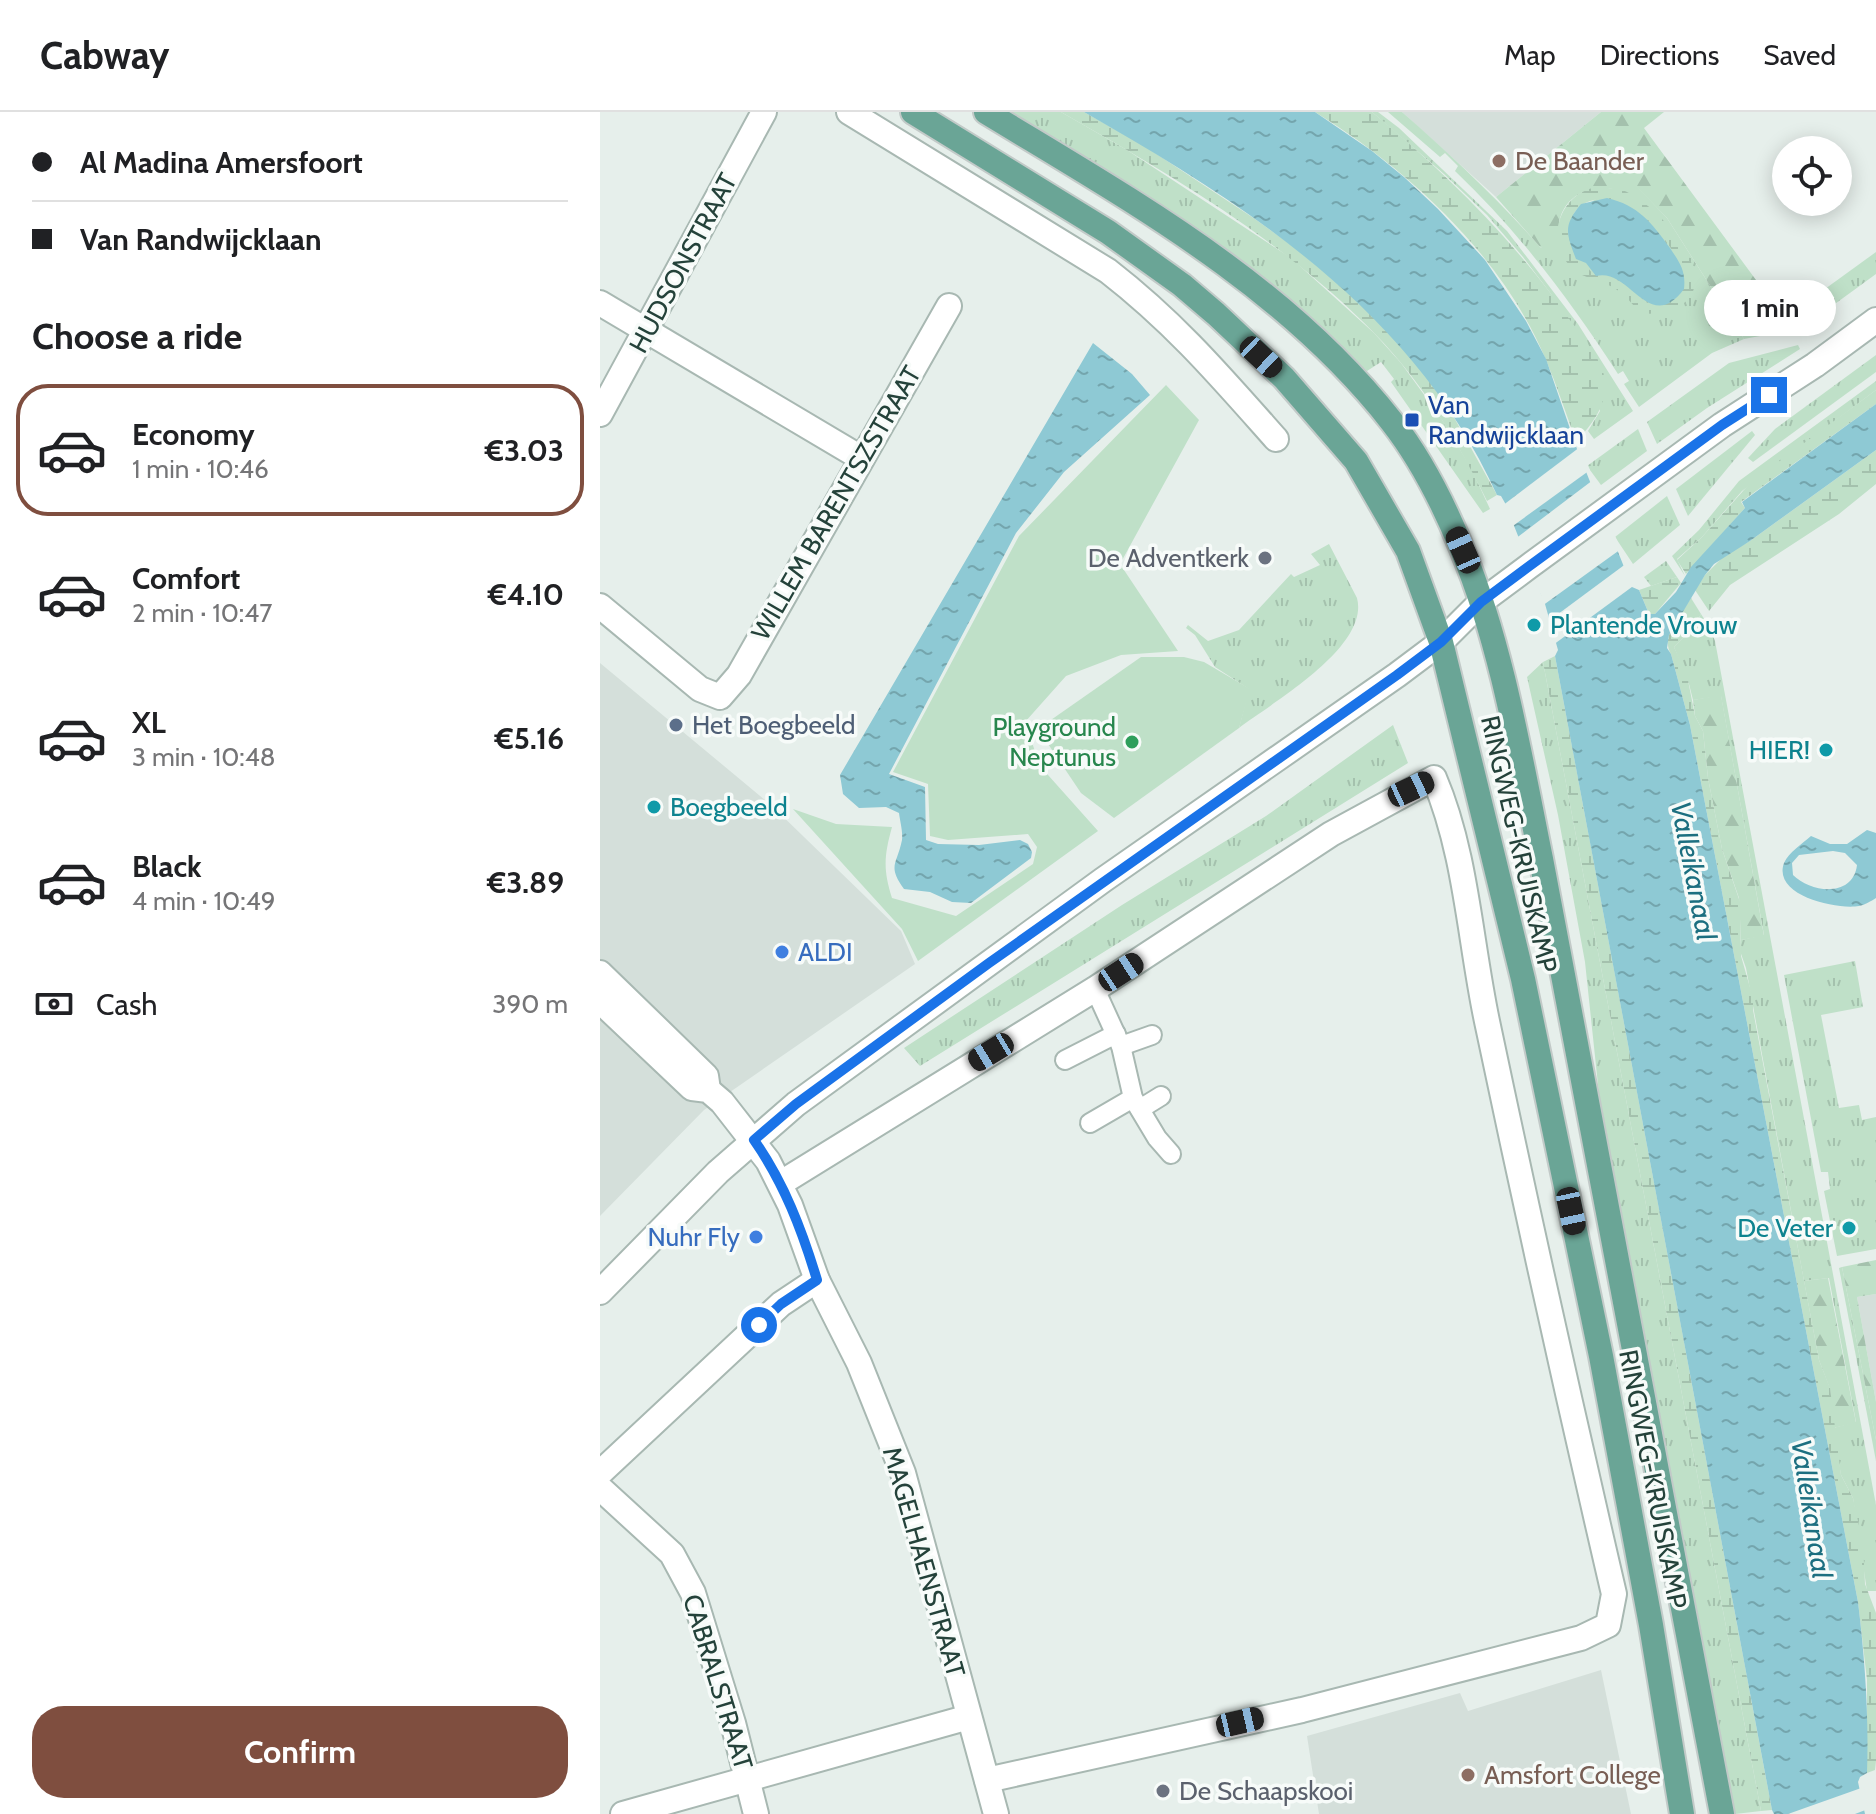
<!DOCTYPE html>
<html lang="en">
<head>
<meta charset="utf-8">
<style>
  :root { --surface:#fff; --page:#f6f6f6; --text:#202124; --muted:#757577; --line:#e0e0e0; --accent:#7f4e3f }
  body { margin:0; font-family:Cabin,sans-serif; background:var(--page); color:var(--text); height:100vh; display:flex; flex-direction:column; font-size:30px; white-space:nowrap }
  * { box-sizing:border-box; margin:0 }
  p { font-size:26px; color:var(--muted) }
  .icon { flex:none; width:44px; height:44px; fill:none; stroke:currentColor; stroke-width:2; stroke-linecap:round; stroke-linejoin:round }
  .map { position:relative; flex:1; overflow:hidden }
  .details { display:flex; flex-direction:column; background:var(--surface); width:600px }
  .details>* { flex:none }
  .guide { display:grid; align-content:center; height:176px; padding:0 32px; background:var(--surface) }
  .controls { position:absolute; left:1172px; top:24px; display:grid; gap:16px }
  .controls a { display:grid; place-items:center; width:80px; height:80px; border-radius:50%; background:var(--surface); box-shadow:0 4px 20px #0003; font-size:40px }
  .end { position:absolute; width:36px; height:36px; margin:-18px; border:10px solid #1a73e8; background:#fff; box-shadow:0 0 0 4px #fff }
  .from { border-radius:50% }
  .bubble { position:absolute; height:56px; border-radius:28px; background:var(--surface); box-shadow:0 4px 20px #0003; font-size:26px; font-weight:700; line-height:56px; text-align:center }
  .car { position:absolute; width:24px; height:48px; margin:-24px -12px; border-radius:10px; box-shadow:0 0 6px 2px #0007; background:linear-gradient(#222 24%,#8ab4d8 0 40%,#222 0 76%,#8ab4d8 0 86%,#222 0) }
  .guide b { display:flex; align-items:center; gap:28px; height:76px; font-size:30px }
  .guide b+b { border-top:2px solid var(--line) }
  .guide i { width:20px; height:20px; background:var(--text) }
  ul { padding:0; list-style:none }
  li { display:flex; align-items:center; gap:24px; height:132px; margin:0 16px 12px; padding:0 16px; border:4px solid transparent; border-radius:32px }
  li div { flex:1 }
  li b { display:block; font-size:30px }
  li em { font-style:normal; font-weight:700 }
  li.selected { border-color:var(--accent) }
  li>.icon { width:72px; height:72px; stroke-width:1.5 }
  h2 { padding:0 32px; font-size:36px; line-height:96px }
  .pay { display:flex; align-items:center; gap:20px; height:88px; padding:0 32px; font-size:30px }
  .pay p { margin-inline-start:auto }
  .button { display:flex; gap:16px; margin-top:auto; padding:16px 32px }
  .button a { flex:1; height:92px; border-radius:32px; background:var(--accent); color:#fff; font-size:32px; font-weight:700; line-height:92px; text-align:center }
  header { display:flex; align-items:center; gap:48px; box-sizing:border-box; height:112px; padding:0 40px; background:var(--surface); border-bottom:2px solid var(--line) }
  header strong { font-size:38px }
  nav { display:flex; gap:44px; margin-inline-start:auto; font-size:28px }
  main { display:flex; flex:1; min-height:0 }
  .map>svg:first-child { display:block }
  .built { fill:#d4dfda }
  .grass { fill:url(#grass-tufts) }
  .forest { fill:url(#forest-firs) }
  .wetland { fill:url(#wetland-marsh); fill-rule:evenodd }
  .park { fill:#bfe0c8 }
  .water { fill:url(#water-ripples); fill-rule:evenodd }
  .pier { fill:#e6efeb }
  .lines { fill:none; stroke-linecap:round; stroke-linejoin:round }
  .pedestrian-casing { stroke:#a8b8b2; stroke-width:22 }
  .minor-casing { stroke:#a8b8b2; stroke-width:28 }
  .tertiary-casing { stroke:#a8b8b2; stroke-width:28 }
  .primary-casing { stroke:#c2cac8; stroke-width:28 }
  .pedestrian { stroke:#fff; stroke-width:18 }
  .minor { stroke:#fff; stroke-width:24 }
  .tertiary { stroke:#fff; stroke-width:24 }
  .primary { stroke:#6aa596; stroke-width:24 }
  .route { stroke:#1a73e8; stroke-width:10 }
  .education-dot { fill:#8d6e63; stroke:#f7fbf9; stroke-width:3 }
  .transit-dot { fill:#1a4fb4; stroke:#f7fbf9; stroke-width:3 }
  .worship-dot { fill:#6b7280; stroke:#f7fbf9; stroke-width:3 }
  .culture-dot { fill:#0f9aa8; stroke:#f7fbf9; stroke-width:3 }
  .service-dot { fill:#5c6f8a; stroke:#f7fbf9; stroke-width:3 }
  .leisure-dot { fill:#2e9e5b; stroke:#f7fbf9; stroke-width:3 }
  .shop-dot { fill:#3f7fe0; stroke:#f7fbf9; stroke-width:3 }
  .labels { text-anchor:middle; stroke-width:7; stroke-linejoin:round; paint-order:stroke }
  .education-label { font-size:26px; fill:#785e54; stroke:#f7fbf9; text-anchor:start }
  .street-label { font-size:26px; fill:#24423a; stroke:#f7fbf9 }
  .transit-label { font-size:26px; fill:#164399; stroke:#f7fbf9; text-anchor:start }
  .worship-label { font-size:26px; fill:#5b616d; stroke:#f7fbf9; text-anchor:end }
  .culture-label { font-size:26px; fill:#0d838f; stroke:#f7fbf9; text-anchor:start }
  .service-label { font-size:26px; fill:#4e5e75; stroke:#f7fbf9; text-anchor:start }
  .leisure-label { font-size:26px; fill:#27864d; stroke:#f7fbf9; text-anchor:end }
  .shop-label { font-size:26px; fill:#366cbe; stroke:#f7fbf9; text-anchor:start }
  .water-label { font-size:28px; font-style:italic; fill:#1c6f80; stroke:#f7fbf9 }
</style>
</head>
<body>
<header>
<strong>Cabway</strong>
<nav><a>Map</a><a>Directions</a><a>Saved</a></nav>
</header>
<main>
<section class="details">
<div class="guide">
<b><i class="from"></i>Al Madina Amersfoort</b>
<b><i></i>Van Randwijcklaan</b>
</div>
<h2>Choose a ride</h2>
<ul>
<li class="selected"><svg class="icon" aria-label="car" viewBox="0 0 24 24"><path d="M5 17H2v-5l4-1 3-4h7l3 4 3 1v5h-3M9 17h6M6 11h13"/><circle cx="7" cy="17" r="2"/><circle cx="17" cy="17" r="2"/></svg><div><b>Economy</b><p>1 min · 10:46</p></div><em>€3.03</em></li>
<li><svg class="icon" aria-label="car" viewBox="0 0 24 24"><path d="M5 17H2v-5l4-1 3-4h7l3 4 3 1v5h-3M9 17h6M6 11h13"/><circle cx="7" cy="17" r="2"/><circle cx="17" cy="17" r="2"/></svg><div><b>Comfort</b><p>2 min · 10:47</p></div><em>€4.10</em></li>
<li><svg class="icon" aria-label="car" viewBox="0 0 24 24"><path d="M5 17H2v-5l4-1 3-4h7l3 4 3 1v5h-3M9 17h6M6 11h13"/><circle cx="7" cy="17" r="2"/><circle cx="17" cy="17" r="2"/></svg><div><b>XL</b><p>3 min · 10:48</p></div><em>€5.16</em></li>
<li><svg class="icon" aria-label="car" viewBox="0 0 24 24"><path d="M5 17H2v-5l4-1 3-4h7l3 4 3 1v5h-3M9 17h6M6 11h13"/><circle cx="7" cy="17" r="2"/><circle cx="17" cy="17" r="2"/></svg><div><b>Black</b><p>4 min · 10:49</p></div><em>€3.89</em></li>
</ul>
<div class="pay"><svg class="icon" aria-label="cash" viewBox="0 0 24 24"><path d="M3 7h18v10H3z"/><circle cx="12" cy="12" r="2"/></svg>Cash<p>390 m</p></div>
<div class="button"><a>Confirm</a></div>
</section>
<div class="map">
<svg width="1276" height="1702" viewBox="0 0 1276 1702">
  <defs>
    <pattern id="grass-tufts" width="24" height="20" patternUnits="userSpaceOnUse" patternTransform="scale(2)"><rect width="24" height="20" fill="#bfe0c8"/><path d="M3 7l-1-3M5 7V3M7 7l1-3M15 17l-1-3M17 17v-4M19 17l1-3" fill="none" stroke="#a4c1ad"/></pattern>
    <pattern id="forest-firs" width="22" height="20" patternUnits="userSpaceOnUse" patternTransform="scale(2)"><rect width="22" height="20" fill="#bfe0c8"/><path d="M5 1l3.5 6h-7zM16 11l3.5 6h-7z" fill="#a4c1ad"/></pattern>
    <pattern id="wetland-marsh" width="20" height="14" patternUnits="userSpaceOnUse" patternTransform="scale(2)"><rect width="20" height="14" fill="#bfe0c8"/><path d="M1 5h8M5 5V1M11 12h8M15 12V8" fill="none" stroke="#a4c1ad"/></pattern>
    <pattern id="water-ripples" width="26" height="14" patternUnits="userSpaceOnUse" patternTransform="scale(2)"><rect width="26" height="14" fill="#8ec9d4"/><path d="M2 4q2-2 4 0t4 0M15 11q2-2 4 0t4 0" fill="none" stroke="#74a5ad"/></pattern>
  </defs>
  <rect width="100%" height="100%" fill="#e6efeb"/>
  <g class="built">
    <path d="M802,0H1001L896,85Z"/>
    <path d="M0,551L171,693L301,819L315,852L104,998L0,1104Z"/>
    <path d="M1276,1182V1290L1257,1185Z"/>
    <path d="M1001,1558L1031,1702H719L707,1624L860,1581L868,1599Z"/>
  </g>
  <g class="grass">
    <path d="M405,0H461L527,38L691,146L774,221L801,251L841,306L871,356L890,397L883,401L791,270L794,267L781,250L767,259L735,233Z"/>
    <path d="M772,0H778L799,16L907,119L978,212L1033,299L994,327L988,319L1000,299L951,182L923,145L887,103L844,62Z"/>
    <path d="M788,0H802C851,43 898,87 941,136L958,111L1029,66L1067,106L1144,227L1112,241L1039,295L1024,272L1029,269L1023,259L1018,262C970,188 919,120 855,59L858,54L845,41L840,45Z"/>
    <path d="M1276,140V162L1217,205L1207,190Z"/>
    <path d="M1198,233L1200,237L1107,296L1057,332L1047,310L1129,251Z"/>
    <path d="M1276,243V260L1153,350L1148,346L1175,317Z"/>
    <path d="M1276,269V278L1142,379L1102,425L1077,447L1085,464L1072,444L1099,418L1139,369Z"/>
    <path d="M1038,317L1047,339L1001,373L987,354Z"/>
    <path d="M1152,319L1155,323L1088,404L1076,377Z"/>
    <path d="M1067,384L1080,413L1033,452L1015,425Z"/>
    <path d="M729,432L757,486C770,535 672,591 639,616L649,577L615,555L595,523L586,516L588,513L608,529L639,518L691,462L694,465L720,453L711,442Z"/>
    <path d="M1066,449L1077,465L1051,474L1044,465Z"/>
    <path d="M1101,502L1110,516L1115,529L1276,1393V1479H1267L1253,1386L1241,1363L1233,1316L1256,1310L1229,1166L1204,1169L1146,856L1140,839L1141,828L1164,823L1121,584L1093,588L1089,572L1074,535L1093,516Z"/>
    <path d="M943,550L1161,1699L1135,1702L999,982L985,850L958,703L927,565Z"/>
    <path d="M793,613L808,651L320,954L304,936L522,793L666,704Z"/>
    <path d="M1255,849L1263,895L1221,903L1239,996L1259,993L1262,1008L1276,1005V1137L1237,1144L1224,1079L1230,1077L1228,1060H1221L1184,863Z"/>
    <path d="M1242,1155L1276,1328V1349L1239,1156Z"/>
  </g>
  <g class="forest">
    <path d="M1001,0H1064L1044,16L1184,206L1199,196L1208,210L1186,219L1144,227L1067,106L1029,67L1019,78C988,71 959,85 958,120L941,136L896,85Z"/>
    <path d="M1121,583L1164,824L1141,828L1139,786L1122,737L1108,666L1103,619L1095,604L1093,588Z"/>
    <path d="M1276,1148V1182L1257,1185L1276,1290V1328L1242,1155Z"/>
    <path d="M1228,1166L1256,1311L1233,1316L1230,1277L1219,1248L1204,1169Z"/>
  </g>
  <g class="wetland">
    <path d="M461,0H484L543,33L655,107L698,138L741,174L782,213L818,253L851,300L897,383L887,389C857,328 822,270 775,222C687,131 570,62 461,0Z"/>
    <path d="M715,0H772C847,62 914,128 970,208C979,220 999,245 1003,259C1010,289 995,310 976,329C966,302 957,274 946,248C902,143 809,58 715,0Z"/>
    <path d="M998,75C1006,76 1014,76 1022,78C1060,91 1136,181 1067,199C1035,207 1040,196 1020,180C1006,168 985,169 971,155C944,128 960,80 998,75ZM1006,86L1040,100L1057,116L1083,154L1080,182C1049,208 1045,184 1023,171C1013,165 1002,164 992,161C979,144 957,124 974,101C983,89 992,88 1006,86Z"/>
    <path d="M1276,278V292L1141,390L1145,396L1086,462L1077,448L1102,425L1151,370Z"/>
    <path d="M1276,338V372L1239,402L1130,473L1109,499L1095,478L1105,463L1125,443L1150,429Z"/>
    <path d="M1077,465L1081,471L1055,502H1049L1039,478Z"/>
    <path d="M1091,486L1101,502L1093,516L1074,535L1087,563L1095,604L1103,619L1108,666L1122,737L1140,790L1141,844L1153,886V898L1219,1248L1230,1276L1241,1363L1253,1386L1263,1432L1265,1472L1276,1501V1649L1275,1658L1267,1661V1568L1258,1490L1090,613L1071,542C1060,525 1081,502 1091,486Z"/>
    <path d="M955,544L1172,1698L1161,1699L943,550Z"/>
  </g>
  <g class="park">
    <path d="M566,273L599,308L520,452L578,539L521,543L466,564L425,610L440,654L498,719L318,849L302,817L193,697L236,712L292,715C284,744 283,758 292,786L356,804L433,752L437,735L428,722L348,728L330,724L328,672L293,660L419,424Z"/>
    <path d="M541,545H584L604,550L650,577L639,616L514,706L481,681L438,617Z"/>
  </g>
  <g class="water">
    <path d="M484,0H715L772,39L804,65L838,97L885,148L926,209L946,247L977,337L1032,475L1039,478L1049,502H1055L1076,480L1091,455L1145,396L1142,390L1276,292V338L1150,429L1114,452L1105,463L1069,523L1067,536L1071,542L1090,613L1258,1490C1265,1548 1269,1603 1267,1661L1260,1665L1258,1670L1265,1702H1174L1172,1698L976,656L955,544L958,538L945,492L905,391L901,384L897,383C815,202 651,95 484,0Z"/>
    <path d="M1007,86C1038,93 1052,111 1070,136C1080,151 1086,159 1084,177C1049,224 1030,155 996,164L986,151L976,147C966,121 963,114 981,92Z"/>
    <path d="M493,231L532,262L550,283L464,360L416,421L289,662L325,675L326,728L338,732L379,733L420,728L428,732L432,740L431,746L371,791L352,790L330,780L304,777C287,753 297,753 302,728C303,720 300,709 299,701L286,695L259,696L243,682L240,663Z"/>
    <path d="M1267,718L1276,721V786C1271,789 1265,793 1259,794C1237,798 1172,784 1184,751C1189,740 1202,732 1211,724L1230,732H1247ZM1233,739L1245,741L1257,753C1253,786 1211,781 1193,763L1192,751L1199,743Z"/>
  </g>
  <g class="pier">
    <path d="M980,335L990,358L910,416L902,394Z"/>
    <path d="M993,368L995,370L992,373L1021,437L942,494L941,483L915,427Z"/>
    <path d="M1027,451L1036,472L953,533L946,511Z"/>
    <path d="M1264,1675L1268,1697L1255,1702H1188Z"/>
  </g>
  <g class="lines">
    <defs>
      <g id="pedestrian">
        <path d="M495,877L521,934L533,986L557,1026L571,1042"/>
        <path d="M521,934L552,923"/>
        <path d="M465,948L516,922"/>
        <path d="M540,997L561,984"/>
        <path d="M490,1011L533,986"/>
      </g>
      <g id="minor">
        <path d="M249,0L508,159C575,211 621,265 676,327"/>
        <path d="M0,191L261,346"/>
        <path d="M0,302L164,0"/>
        <path d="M0,494L100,577L120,585L139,563L349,194"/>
        <path d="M0,861L106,964L108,978"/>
        <path d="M0,889L92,976L108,978L122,990L168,1049L190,1093L217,1168L259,1251L303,1361L396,1702"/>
        <path d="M181,1071L495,877L731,722L834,666C867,743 870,832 888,914C928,1104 970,1293 1014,1482L1008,1513L981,1526L702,1598L387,1668"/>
        <path d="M0,1361L181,1192L217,1168"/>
        <path d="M0,1376L72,1442L93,1481L133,1611L156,1702"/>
        <path d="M23,1702L369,1605"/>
      </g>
      <path id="tertiary" d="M0,1180L118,1060L196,992L503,768L797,563L841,530L881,490L928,455L1122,313L1215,253L1276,208"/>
      <g id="primary">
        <path d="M313,0L508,120L582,173L616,202L684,266L756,349L808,439L841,530L923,867L1001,1244L1051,1513L1082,1702"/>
        <path d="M386,0C532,89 685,173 792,310C821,347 844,393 862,437C902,534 920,644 941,747L1122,1702"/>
      </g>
    </defs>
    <use href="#pedestrian" class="pedestrian-casing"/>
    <use href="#minor" class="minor-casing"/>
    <use href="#tertiary" class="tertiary-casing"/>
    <use href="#primary" class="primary-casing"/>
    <use href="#pedestrian" class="pedestrian"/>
    <use href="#minor" class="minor"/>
    <use href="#tertiary" class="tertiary"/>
    <use href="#primary" class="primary"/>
  </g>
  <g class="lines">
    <path class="route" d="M159,1213L181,1192L217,1168C202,1118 184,1071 154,1028L196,992L389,851L797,563L841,530L881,490L928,455L1122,313L1169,283"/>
  </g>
  <g class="education-dot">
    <circle cx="899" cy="49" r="8"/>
    <circle cx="868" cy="1663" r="8"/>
  </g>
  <rect class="transit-dot" x="804" y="300" width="16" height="16" rx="4"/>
  <g class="worship-dot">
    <circle cx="665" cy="446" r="8"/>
    <circle cx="563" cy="1679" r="8"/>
  </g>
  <g class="culture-dot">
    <circle cx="934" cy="513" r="8"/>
    <circle cx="1226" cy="638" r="8"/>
    <circle cx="54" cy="695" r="8"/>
    <circle cx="1249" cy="1116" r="8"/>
  </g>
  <circle class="service-dot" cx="76" cy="613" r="8"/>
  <circle class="leisure-dot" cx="532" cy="630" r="8"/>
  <g class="shop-dot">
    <circle cx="182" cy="840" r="8"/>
    <circle cx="156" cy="1125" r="8"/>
  </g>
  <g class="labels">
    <g class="education-label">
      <text x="915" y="58">De Baander</text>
      <text x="884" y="1672">Amsfort College</text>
    </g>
    <g class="street-label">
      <text transform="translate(83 151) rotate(-62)" y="9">HUDSONSTRAAT</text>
      <text transform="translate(236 391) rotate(-60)" y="9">WILLEM BARENTSZSTRAAT</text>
      <text transform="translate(919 732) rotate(77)" y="9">RINGWEG-KRUISKAMP</text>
      <text transform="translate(1053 1367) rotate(79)" y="9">RINGWEG-KRUISKAMP</text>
      <text transform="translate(324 1450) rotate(74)" y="9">MAGELHAENSTRAAT</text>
      <text transform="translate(118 1570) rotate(73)" y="9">CABRALSTRAAT</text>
    </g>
    <g class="transit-label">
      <text x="828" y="302">Van<tspan x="828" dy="30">Randwijcklaan</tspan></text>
    </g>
    <g class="worship-label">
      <text x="649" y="455">De Adventkerk</text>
      <text x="579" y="1688" text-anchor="start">De Schaapskooi</text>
    </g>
    <g class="culture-label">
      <text x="950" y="522">Plantende Vrouw</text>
      <text x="1210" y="647" text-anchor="end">HIER!</text>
      <text x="70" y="704">Boegbeeld</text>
      <text x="1233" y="1125" text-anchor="end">De Veter</text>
    </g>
    <g class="service-label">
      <text x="92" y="622">Het Boegbeeld</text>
    </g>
    <g class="leisure-label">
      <text x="516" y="624">Playground<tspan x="516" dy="30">Neptunus</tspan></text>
    </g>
    <g class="shop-label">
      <text x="198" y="849">ALDI</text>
      <text x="140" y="1134" text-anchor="end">Nuhr Fly</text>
    </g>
    <g class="water-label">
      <text transform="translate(1094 759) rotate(79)" y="10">Valleikanaal</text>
      <text transform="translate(1212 1397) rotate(81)" y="10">Valleikanaal</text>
    </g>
  </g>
</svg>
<div class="controls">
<a><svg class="icon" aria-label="locate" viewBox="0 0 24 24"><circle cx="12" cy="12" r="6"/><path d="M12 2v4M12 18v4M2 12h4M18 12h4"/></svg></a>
</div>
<i class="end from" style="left:159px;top:1213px"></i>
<i class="end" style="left:1169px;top:283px"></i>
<div class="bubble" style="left:1104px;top:168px;width:132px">1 min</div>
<i class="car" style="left:661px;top:245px;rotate:133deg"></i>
<i class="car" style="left:863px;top:438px;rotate:336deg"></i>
<i class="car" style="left:811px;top:677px;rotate:65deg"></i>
<i class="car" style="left:521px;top:860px;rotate:57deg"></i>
<i class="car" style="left:391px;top:940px;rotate:239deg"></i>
<i class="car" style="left:971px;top:1099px;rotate:168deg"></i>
<i class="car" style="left:640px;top:1610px;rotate:77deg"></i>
</div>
</main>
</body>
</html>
